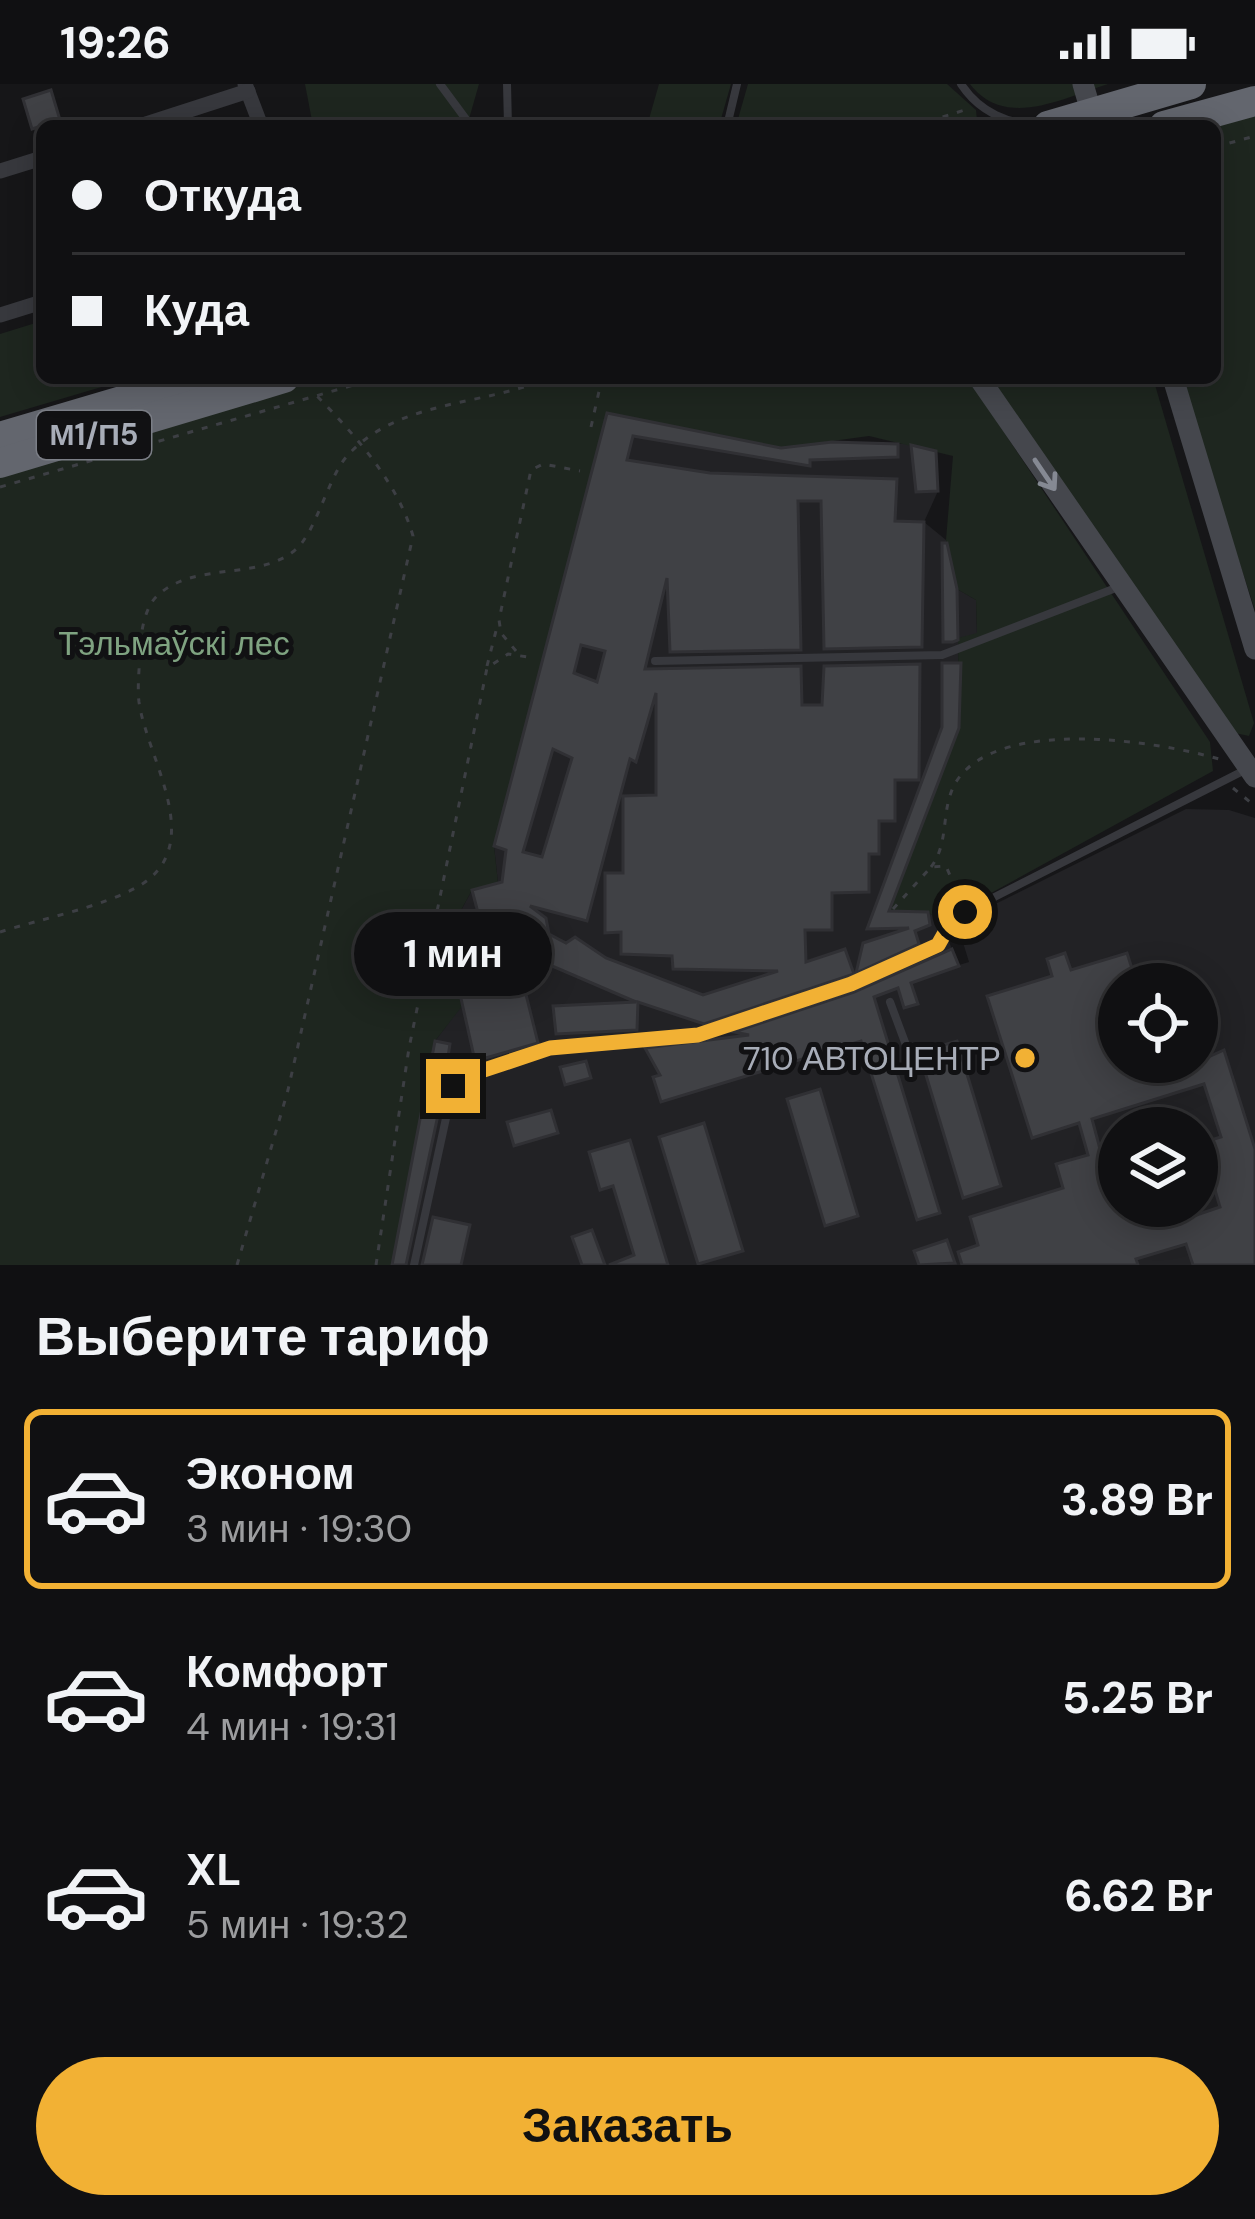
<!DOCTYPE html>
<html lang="ru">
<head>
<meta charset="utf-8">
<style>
  :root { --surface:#101012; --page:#19191b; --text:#f1f3f6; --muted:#9c9d9f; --line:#303032; --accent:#f2b134 }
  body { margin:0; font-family:"DM Sans",sans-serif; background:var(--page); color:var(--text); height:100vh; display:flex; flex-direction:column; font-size:45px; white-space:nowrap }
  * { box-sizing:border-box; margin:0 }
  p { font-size:39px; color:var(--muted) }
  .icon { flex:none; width:66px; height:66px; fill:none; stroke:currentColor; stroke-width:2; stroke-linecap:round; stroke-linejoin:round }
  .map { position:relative; height:1181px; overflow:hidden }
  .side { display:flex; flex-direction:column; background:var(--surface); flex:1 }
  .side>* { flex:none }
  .guide { position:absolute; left:36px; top:36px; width:1185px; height:264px; border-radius:18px; box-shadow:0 6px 30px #0003,0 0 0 3px var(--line); display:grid; align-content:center; height:264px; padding:0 36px; background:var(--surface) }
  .fabs { position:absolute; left:1098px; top:879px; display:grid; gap:24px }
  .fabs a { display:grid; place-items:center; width:120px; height:120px; border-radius:50%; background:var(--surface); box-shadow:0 6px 30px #0003,0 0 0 3px var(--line); font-size:60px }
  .end { position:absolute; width:54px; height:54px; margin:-27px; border:15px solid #f2b134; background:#111; box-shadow:0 0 0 6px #111 }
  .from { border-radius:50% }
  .bubble { position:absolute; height:84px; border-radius:42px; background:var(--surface); box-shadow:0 6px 30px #0003,0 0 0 3px var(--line); font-size:39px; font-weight:700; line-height:84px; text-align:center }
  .guide b { display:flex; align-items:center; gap:42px; height:114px; font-size:45px }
  .guide b+b { border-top:3px solid var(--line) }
  .guide i { width:30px; height:30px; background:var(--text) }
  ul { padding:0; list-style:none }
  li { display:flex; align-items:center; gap:36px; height:180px; margin:0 24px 18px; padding:0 12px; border:6px solid transparent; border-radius:18px }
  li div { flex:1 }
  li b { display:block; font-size:45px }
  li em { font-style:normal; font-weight:700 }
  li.active { border-color:var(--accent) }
  li>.icon { width:108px; height:108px; stroke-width:1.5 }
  h2 { padding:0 36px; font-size:54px; line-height:144px }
  .cta { display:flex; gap:24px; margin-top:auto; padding:24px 36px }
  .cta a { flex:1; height:138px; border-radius:72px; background:var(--accent); color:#111; font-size:48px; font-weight:700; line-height:138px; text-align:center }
  .status { display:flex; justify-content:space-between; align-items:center; height:84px; padding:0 60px; background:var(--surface); direction:ltr }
  .status svg { height:33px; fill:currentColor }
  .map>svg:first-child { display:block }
  .built { fill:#222225; fill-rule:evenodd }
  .green { fill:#1e261f }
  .building { fill:#404145; stroke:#303034; stroke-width:3; fill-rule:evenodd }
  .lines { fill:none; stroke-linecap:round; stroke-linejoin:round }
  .path { stroke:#3d3f44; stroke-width:3; stroke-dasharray:6 9; stroke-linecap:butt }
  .lane { stroke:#37383d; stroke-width:8 }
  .street { stroke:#37383d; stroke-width:15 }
  .secondary { stroke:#45474d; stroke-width:21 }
  .highway { stroke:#63666e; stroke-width:30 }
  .oneway { stroke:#858993 }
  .route { stroke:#f2b134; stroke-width:15 }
  .poi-dot { fill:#f2b134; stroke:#111113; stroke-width:4.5 }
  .labels { text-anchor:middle; stroke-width:10; stroke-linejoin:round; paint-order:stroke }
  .shield { fill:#111113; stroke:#7b7e86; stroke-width:3 }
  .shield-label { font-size:30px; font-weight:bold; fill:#a8adb8 }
  .park-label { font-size:33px; fill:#7fa381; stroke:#111113 }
  .poi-label { font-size:33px; fill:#a8adb8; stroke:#111113; text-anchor:end }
</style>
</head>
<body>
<div class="status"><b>19:26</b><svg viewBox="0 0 49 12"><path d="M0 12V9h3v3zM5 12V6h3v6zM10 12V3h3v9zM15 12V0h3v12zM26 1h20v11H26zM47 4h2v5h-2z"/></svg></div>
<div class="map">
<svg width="1255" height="1181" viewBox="0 0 1255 1181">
  <rect width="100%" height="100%" fill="#161618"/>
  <path class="built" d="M607,329L781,364L832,358L908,360L936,367L938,407L924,438L946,456L957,505L976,516L977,550L958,555L959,644L944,691L928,828L940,837L959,881L969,878L957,839L1186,725L1229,726L1255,734V1181H392L435,957L462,921L447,852L472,806L498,799L494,762ZM1119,900H1197V978H1119ZM1119,1044H1197V1122H1119Z"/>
  <g class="green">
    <path d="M305,0H479L467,42H313Z"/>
    <path d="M659,0H731L719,42H647Z"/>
    <path d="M748,0H947L976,26L977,36L971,42H736Z"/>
    <path d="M970,0H1108C1063,14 1005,46 970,0Z"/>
    <path d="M1255,26V526L1179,294H1215V42Z"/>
    <path d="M42,237V294H132L0,333V250Z"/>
    <path d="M314,294H968L1210,658L1213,687L940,837L928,828L889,827L959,644L958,554L977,549L976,516L957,505L946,456L953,372L869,352L781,364L607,329L494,762L498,799L472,806L447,852L463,921L435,957L392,1181H0V387Z"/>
    <path d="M988,294H1153L1254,639L1249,652L1235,649Z"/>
  </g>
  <g class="building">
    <path d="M51,6L60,36L32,45L23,15Z"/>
    <path d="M607,329L781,364L832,358L898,360V373L810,376V382L633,352L627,376L710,389L897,395L895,437L924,438L922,563L824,565L821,417H798L801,566L670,568L667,494L645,585L801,582L802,621H822L824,582L920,580L919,696H895V737H879V770H869V808L832,809V846H805L806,878L845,865L854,890L704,940L638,918L637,946L556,950L553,922L636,918L515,866L538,959L475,977L447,852L482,844L472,806L502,798L506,766L494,762ZM581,561L605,567L597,598L574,589ZM656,609V711L623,712V789H605V849L621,848V870L672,872L673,885L778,887L703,911L606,874L575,853L566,859L549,850L546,834L530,822L587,837L630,675L636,678ZM553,665L572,674L542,773L523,768Z"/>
    <path d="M911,361L936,367L938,407L916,408Z"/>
    <path d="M942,459H947L957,505L958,556L953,558H943Z"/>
    <path d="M942,579H961L959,644L889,827L928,828L930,841L915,847L919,860L856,889L863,859L909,844L867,845L942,643Z"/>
    <path d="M952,865L959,882L911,899L918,920L904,924L898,904L874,913L940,1129L917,1136L861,957L661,1018L653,993L660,991L645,964L749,951L734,948L854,908Z"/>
    <path d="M1065,869L1071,886L1127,869L1137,900H1119V978H1197L1224,966L1255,1065V1181H1193L1186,1160L1136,1175L1138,1181H962L958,1168L978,1161L970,1133L1063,1104L1056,1080L1088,1071L1079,1039L1032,1054L987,912L1052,892L1047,875ZM1204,1000L1221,1053L1197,1060V1079L1206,1076L1220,1123L1158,1144L1151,1122L1115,1121L1092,1035Z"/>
    <path d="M435,957L450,960L441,1017L406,1181H392Z"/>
    <path d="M957,957L1001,1102L963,1114L919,968Z"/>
    <path d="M586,977L591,994L565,1001L560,983Z"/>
    <path d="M820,1005L858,1132L825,1142L787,1015Z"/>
    <path d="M551,1026L558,1049L514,1062L507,1038Z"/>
    <path d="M704,1039L743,1167L698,1180L659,1053Z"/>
    <path d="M630,1056L668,1181H609L634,1171L613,1102L600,1106L589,1068Z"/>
    <path d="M433,1133L470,1141L461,1181H422Z"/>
    <path d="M592,1146L605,1181H582L572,1153Z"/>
    <path d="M947,1156L955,1179L919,1181L914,1167Z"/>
  </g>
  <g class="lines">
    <g class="path">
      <path d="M914,42L971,24"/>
      <path d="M1215,63L1255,52"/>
      <path d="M591,343L602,294"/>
      <path d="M0,403L378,294"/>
      <path d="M516,567L501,549L499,536L531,386L543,380L580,387"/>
      <path d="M487,582L498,539"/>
      <path d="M1233,704L1255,722"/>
      <path d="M931,783C951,757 939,722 958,695C1002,633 1157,657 1219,675"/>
      <path d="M893,825L931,783L946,782L962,820"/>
      <path d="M0,848C40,835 103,823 139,802C208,761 147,675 139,618C137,600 140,581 140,563C141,548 145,523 157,512C194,477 256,497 294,467C316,450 327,395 347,372C398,315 486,322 548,294"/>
      <path d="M237,1181L288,1006L413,452C398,399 355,351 317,312"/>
      <path d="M376,1181L409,964L487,584L508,570L534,574"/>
    </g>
    <g class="lane">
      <path d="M440,0L471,42"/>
      <path d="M507,0L508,42"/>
      <path d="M961,0C980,29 1008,40 1042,42"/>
      <path d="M727,42L737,0"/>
      <path d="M655,577L942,571L1121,502"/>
      <path d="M890,918L906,961"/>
      <path d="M414,1181L453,1002L463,993L551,964L698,951L851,900L938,861L951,838L965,828L1247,685"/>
    </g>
    <g class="street">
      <path d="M245,0L261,42"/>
      <path d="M140,42L248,7"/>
      <path d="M0,87L42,74"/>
      <path d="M0,231L42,218"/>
    </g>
    <g class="secondary">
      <path d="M1083,0L1095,41"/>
      <path d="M979,294L1255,693"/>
      <path d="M1173,294L1255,565"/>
    </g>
    <g class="highway">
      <path d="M1048,42L1191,0"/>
      <path d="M1164,42L1255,17"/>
      <path d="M0,353L200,294"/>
      <path d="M0,379L284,294"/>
    </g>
  </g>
  <defs><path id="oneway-shaft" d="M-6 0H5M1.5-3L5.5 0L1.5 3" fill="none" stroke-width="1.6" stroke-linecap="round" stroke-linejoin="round" transform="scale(3)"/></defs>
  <use class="oneway" href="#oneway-shaft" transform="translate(1045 391) rotate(56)"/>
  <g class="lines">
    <path class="route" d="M453,1002L463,993L550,964L698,951L851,900L938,861L951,838L965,828"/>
  </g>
  <circle class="poi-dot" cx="1025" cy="974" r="12"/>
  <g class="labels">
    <rect class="shield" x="37" y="327" width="114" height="48" rx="9"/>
    <g class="shield-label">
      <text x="94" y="361">М1/П5</text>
    </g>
    <g class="park-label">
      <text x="174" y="571">Тэльмаўскі лес</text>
    </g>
    <g class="poi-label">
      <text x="1001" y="986">710 АВТОЦЕНТР</text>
    </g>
  </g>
</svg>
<div class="fabs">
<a><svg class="icon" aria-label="locate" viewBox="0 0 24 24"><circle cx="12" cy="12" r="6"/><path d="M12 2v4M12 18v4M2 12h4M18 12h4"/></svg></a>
<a><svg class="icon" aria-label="layers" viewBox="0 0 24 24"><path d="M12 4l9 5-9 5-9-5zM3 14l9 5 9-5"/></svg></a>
</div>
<i class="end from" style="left:965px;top:828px"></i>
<i class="end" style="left:453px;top:1002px"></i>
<div class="bubble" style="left:354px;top:828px;width:198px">1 мин</div>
<div class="guide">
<b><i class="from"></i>Откуда</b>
<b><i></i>Куда</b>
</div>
</div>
<section class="side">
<h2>Выберите тариф</h2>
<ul>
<li class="active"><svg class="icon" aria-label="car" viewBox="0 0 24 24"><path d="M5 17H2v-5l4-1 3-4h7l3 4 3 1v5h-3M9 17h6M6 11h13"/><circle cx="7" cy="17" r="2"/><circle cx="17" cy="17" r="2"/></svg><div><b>Эконом</b><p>3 мин · 19:30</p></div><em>3.89 Br</em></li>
<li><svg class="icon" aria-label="car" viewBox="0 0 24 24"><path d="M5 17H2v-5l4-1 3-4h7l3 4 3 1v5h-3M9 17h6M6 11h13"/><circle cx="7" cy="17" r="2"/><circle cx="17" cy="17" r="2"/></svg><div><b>Комфорт</b><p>4 мин · 19:31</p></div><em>5.25 Br</em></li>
<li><svg class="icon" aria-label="car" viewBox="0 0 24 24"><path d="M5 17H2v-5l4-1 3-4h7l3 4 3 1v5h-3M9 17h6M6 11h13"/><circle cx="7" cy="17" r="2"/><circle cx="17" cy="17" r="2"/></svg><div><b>XL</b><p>5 мин · 19:32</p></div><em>6.62 Br</em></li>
</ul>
<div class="cta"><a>Заказать</a></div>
</section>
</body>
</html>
